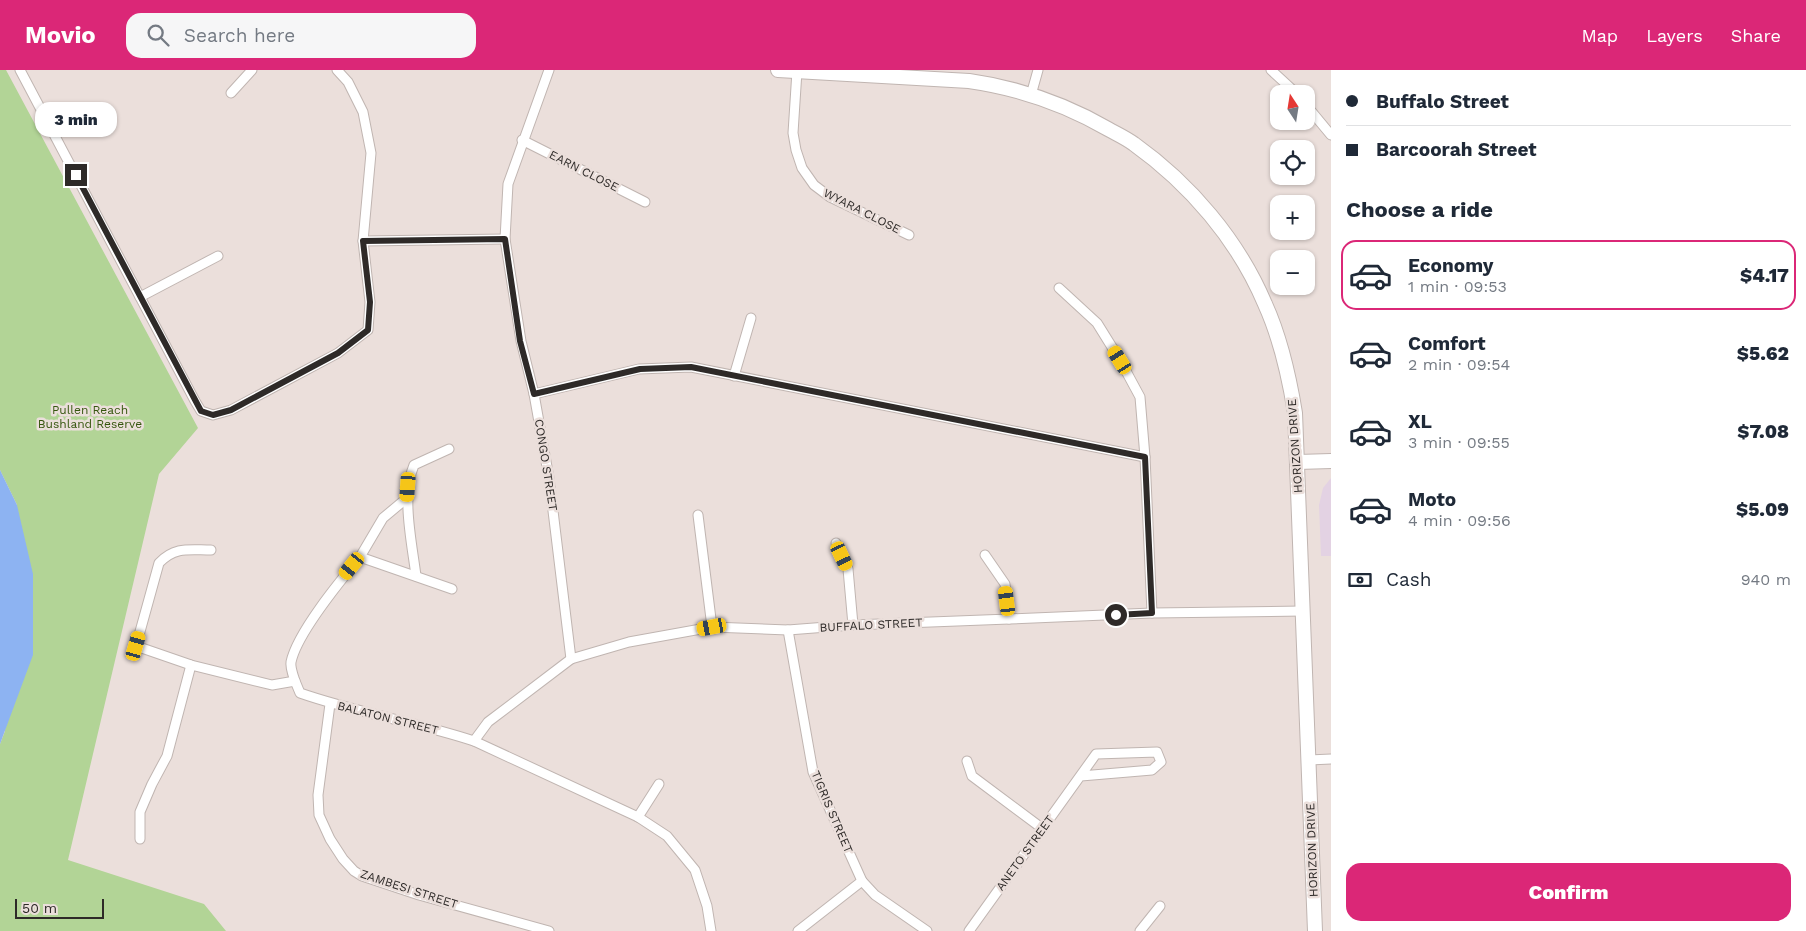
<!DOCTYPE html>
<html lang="en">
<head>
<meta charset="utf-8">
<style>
  :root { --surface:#fff; --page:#f6f6f7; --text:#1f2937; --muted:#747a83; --line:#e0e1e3; --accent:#db2777 }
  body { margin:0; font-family:"Work Sans",sans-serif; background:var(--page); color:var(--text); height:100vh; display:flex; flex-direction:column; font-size:19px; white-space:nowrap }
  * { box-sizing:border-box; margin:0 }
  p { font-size:16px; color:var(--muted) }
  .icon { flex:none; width:28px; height:28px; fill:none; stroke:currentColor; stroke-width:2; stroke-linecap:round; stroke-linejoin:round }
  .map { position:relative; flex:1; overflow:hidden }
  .drawer { display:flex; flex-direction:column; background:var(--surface); width:475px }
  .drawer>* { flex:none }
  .hud { display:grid; align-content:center; height:110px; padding:0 15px; background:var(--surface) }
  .needle { width:32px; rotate:348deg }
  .buttons { position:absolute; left:1270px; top:15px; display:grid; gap:10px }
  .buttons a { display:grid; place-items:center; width:45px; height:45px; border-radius:10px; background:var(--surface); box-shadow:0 1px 4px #0004; font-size:25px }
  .scale { position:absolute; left:15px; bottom:12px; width:89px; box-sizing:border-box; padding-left:5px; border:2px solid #2e2a28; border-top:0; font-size:14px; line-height:18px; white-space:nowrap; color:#2e2a28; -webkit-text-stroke:4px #ebdfdb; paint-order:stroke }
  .end { position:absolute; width:22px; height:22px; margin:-11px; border:6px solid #2e2a28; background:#fff; box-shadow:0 0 0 2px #fff }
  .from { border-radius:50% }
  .bubble { position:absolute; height:35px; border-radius:15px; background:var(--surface); box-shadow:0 1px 4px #0004; font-size:16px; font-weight:800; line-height:35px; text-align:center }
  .car { position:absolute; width:15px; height:30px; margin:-15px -8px; border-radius:6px; box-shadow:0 0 4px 1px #0007; background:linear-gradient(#f5c518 24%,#345 0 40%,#f5c518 0 76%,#345 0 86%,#f5c518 0) }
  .hud b { display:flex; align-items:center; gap:18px; height:48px; font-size:19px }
  .hud b+b { border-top:1px solid var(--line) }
  .hud i { width:12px; height:12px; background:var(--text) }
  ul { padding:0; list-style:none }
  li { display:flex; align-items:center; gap:15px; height:70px; margin:0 10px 8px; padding:0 5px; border:2px solid transparent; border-radius:15px }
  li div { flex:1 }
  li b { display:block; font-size:19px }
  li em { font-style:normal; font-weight:800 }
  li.on { border-color:var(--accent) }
  li>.icon { width:45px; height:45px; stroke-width:1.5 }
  h2 { padding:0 15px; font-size:22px; line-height:60px }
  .pay { display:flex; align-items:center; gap:12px; height:55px; padding:0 15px; font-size:19px }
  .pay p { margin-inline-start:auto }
  .primary-button { display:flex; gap:10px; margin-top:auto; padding:10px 15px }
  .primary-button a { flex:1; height:58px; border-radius:15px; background:var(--accent); color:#fff; font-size:20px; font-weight:800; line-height:58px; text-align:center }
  header { display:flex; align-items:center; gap:30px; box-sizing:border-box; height:70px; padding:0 25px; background:var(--accent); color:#fff }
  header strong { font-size:24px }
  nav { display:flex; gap:28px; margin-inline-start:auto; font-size:18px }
  .search { width:350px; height:45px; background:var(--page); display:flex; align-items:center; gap:12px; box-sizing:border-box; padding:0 18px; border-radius:15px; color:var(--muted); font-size:19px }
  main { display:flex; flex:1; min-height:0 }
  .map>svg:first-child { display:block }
  .commercial { fill:#e3d2e3 }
  .green { fill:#b2d496 }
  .water { fill:#8db3f2 }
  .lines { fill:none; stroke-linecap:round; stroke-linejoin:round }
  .street-casing { stroke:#c0b5b1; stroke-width:11 }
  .secondary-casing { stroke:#c0b5b1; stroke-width:16 }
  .street { stroke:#fff; stroke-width:9 }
  .secondary { stroke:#fff; stroke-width:14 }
  .route { stroke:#2e2a28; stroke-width:6 }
  .labels { text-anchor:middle; stroke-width:5; stroke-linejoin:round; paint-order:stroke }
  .street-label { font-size:12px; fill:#2e2a28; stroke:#ebdfdb }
  .park-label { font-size:12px; fill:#35560e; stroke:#ebdfdb }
</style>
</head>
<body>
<header>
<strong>Movio</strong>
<div class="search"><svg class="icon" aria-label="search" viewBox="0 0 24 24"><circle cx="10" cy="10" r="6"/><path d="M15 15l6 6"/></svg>Search here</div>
<nav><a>Map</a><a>Layers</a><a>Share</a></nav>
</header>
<main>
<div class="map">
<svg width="1331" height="861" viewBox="0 0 1331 861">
  <rect width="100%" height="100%" fill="#ebdfdb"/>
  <path class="commercial" d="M1331,408V486H1321L1319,435L1323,418Z"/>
  <path class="green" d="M0,0H6L198,358L159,404L68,790L204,834L226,861H0V674L5,661L17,435L0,400Z"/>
  <path class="water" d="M0,400L17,435L33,504V585L0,674Z"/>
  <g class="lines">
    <defs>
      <g id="street">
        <path d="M20,0L195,331L201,341L213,345L231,340L338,283L368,260L370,232L363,171L371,83L363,42L348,12L337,0"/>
        <path d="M549,0L508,114L505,169L521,271L534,324L549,408L571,589"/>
        <path d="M1271,0L1297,24"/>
        <path d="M797,1L793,63L796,80L802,98L814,115L830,127L909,165"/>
        <path d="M231,23L252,0"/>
        <path d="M1031,25L1038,0"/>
        <path d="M1306,35L1331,65"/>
        <path d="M522,70L645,132"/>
        <path d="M363,171L505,169"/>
        <path d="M1059,218L1097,253L1120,290L1140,327L1145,387L1152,543"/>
        <path d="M140,227L218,186"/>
        <path d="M734,306L751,248"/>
        <path d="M534,324L639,299L691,297L1145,387"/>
        <path d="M698,445L712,557"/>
        <path d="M836,473L848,499L853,555"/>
        <path d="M211,480C190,480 175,476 159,493L136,576L191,595L272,615L295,611L300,623C357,643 417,652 474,671L638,747L667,766L695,800L707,836L711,861"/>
        <path d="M985,485L1005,514L1009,549"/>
        <path d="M360,487L383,448L407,428"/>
        <path d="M416,506C412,473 401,426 414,395L449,379"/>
        <path d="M788,560L813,702L862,811L875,825L927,861"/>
        <path d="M295,611C293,605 290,597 291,592C297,563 340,511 360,487L452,519"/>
        <path d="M330,634L318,725L319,745L330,769L343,789L354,801L362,806L419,825L549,861"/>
        <path d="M474,671L488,652L571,589L629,572L712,557L788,560L853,555L1009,549L1152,543L1303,541"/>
        <path d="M1309,690L1331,689"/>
        <path d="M967,691L972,706L1043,759"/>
        <path d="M638,747L659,714"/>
        <path d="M140,769V742L152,714L167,686L191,595"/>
        <path d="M798,861L862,811"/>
        <path d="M969,861L1096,684L1157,682L1161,692L1152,700L1081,706"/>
        <path d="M1140,861L1160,836"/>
      </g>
      <g id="secondary">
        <path d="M778,0L969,11C1018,18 1065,34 1108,59C1117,64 1126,68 1134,74C1190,114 1238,170 1265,234C1281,269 1289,306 1295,343L1315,861"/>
        <path d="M1298,392L1331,391"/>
      </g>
    </defs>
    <use href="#street" class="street-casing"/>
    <use href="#secondary" class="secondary-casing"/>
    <use href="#street" class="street"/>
    <use href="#secondary" class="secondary"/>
  </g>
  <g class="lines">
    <path class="route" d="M76,105L201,341L213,345L231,340L338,283L368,260L370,232L363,171L505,169L520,271L534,324L640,299L691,297L1145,387L1152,543L1116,545"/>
  </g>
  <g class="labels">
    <g class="street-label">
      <text transform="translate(584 101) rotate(27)" y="4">EARN CLOSE</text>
      <text transform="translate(862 141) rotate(27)" y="4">WYARA CLOSE</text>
      <text transform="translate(1295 376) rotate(-94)" y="4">HORIZON DRIVE</text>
      <text transform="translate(546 395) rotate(81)" y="4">CONGO STREET</text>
      <text transform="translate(871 555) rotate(-3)" y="4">BUFFALO STREET</text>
      <text transform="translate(388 648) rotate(14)" y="4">BALATON STREET</text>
      <text transform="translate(832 742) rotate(67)" y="4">TIGRIS STREET</text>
      <text transform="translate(1312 780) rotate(-92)" y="4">HORIZON DRIVE</text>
      <text transform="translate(1025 783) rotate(-54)" y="4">ANETO STREET</text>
      <text transform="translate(409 819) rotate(18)" y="4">ZAMBESI STREET</text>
    </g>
    <g class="park-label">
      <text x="90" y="344">Pullen Reach<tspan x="90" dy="14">Bushland Reserve</tspan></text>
    </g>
  </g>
</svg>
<div class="buttons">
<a><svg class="needle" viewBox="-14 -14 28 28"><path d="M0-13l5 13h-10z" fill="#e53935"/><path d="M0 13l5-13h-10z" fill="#747a83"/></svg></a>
<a><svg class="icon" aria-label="locate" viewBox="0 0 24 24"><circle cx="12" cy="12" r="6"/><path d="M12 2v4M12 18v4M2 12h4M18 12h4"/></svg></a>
<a>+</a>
<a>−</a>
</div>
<div class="scale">50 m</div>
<i class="end from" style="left:1116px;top:545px"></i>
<i class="end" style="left:76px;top:105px"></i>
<div class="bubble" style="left:35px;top:32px;width:82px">3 min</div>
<i class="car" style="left:1120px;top:290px;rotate:328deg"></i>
<i class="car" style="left:408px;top:417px;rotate:184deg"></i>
<i class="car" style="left:842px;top:486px;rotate:155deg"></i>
<i class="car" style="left:352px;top:496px;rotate:219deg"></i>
<i class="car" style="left:1007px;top:531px;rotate:353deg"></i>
<i class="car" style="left:712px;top:557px;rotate:260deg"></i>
<i class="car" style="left:136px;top:576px;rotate:16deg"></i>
</div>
<section class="drawer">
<div class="hud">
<b><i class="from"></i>Buffalo Street</b>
<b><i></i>Barcoorah Street</b>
</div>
<h2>Choose a ride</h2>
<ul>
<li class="on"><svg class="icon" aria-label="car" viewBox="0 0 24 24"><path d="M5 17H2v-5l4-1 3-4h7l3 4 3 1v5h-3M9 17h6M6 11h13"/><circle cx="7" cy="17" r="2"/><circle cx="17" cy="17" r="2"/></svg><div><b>Economy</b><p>1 min · 09:53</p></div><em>$4.17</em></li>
<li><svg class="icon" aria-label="car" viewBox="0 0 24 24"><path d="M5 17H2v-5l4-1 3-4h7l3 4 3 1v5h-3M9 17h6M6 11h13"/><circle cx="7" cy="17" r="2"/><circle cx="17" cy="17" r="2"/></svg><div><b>Comfort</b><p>2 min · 09:54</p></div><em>$5.62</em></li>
<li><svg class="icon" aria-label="car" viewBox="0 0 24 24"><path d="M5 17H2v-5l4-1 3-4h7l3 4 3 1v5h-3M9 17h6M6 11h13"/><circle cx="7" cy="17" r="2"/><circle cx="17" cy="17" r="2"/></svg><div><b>XL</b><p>3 min · 09:55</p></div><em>$7.08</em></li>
<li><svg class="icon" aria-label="car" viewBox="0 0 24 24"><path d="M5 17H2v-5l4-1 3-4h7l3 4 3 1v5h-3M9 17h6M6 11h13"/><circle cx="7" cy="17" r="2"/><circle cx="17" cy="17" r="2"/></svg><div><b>Moto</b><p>4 min · 09:56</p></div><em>$5.09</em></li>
</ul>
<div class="pay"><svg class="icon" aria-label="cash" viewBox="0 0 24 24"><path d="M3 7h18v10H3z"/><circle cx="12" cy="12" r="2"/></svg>Cash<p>940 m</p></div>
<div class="primary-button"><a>Confirm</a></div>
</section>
</main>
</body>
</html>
